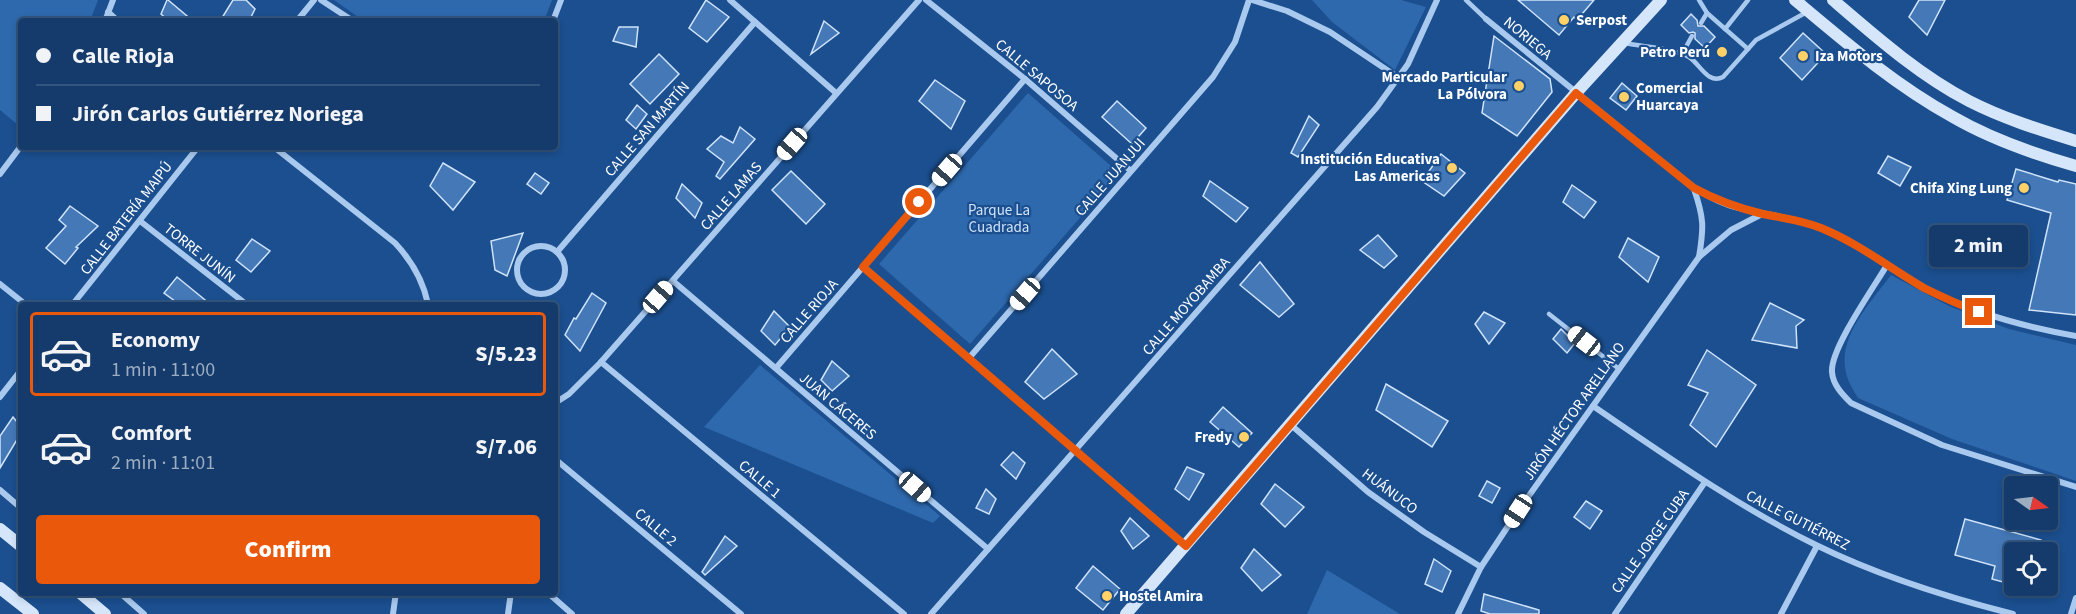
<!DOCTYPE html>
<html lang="en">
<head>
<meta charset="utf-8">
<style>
  :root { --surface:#143b6b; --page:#214673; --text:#f1f3f6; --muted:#9dadc1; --line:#33557e; --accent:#ea580c }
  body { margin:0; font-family:"Source Sans 3",sans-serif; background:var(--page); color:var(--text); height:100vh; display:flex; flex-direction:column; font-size:22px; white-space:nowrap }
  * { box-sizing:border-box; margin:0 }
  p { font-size:20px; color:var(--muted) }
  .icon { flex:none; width:33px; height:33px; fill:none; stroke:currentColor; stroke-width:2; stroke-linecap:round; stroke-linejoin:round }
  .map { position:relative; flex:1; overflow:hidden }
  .panel { position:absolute; left:18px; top:302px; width:540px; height:294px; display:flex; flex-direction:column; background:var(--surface); border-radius:6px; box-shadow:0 3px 9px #0003,0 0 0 2px var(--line) }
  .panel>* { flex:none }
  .banner { position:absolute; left:18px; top:18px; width:540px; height:132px; border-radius:6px; box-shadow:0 3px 9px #0003,0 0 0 2px var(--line); display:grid; align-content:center; height:132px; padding:0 18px; background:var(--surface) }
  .needle { width:39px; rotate:104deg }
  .controls { position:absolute; left:2004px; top:476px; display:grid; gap:12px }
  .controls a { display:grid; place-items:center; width:54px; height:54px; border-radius:6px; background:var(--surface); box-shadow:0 3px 9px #0003,0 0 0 2px var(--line); font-size:30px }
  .end { position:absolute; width:27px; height:27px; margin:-14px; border:8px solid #ea580c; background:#fff; box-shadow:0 0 0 3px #fff }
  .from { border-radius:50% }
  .bubble { position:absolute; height:42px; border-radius:6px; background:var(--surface); box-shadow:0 3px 9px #0003,0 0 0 2px var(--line); font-size:20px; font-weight:800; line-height:42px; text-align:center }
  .car { position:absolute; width:18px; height:36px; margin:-18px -9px; border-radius:8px; box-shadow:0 0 4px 2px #0007; background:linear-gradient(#fff 24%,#345 0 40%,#fff 0 76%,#345 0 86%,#fff 0) }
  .banner b { display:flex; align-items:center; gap:21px; height:57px; font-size:22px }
  .banner b+b { border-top:2px solid var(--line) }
  .banner i { width:15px; height:15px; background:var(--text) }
  ul { padding:10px 0 0; list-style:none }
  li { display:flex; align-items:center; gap:18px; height:84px; margin:0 12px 9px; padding:0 6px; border:3px solid transparent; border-radius:6px }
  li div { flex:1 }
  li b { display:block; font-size:22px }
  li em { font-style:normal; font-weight:800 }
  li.current { border-color:var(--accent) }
  li>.icon { width:54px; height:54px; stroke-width:1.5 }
  .cta { display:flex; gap:12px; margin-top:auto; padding:12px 18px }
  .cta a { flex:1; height:69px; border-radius:6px; background:var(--accent); color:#fff; font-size:24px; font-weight:800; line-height:69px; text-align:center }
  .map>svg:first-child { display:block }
  .green { fill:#2e69ad }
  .building { fill:#4478b7; stroke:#cfe3fa; stroke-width:1.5 }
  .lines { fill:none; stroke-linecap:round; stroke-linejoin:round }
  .lane { stroke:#a9c9ee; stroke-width:4.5 }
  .street { stroke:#a9c9ee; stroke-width:6 }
  .secondary { stroke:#d6e6fa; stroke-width:12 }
  .route { stroke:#ea580c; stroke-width:8 }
  .poi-dot { fill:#ffd166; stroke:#1b4f8f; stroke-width:2 }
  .labels { text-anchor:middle; stroke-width:4.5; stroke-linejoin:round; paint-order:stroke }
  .poi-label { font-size:15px; font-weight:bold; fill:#fff; stroke:#1b4f8f; text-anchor:end }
  .street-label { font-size:15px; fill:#fff; stroke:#1b4f8f }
  .park-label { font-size:15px; fill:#cfe3fa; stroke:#1b4f8f }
</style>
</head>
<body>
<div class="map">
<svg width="2076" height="614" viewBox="0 0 2076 614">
  <rect width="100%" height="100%" fill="#1b4f8f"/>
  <g class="green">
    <path d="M0,0H98L90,21H21V122L18,125L0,110Z"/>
    <path d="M334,0H552L544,21H364Z"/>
    <path d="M1312,0H1401L1426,7L1395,70L1332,22Z"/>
    <path d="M1028,93L1119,173L970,344L879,264Z"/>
    <path d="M1891,275L1949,306L2009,329L2076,345V481L1952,439L1858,398C1854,391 1848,382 1846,373C1837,337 1871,302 1891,275Z"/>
    <path d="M760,365L940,516L933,523L704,427Z"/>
    <path d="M1327,570L1400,614H1307Z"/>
  </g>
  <g class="building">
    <path d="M167,0H168L193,21H169L161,14Z"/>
    <path d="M233,0H246L255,9L249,21H220Z"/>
    <path d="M706,0L729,17L707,42L689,28Z"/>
    <path d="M1518,0H1594L1577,20L1574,17L1559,35Z"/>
    <path d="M1919,0H1945L1927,35L1909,17Z"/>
    <path d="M1691,14L1697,20L1698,26H1704L1715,37L1705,48L1695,39V33L1693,32L1689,33L1681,25Z"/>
    <path d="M824,21L839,33L811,54Z"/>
    <path d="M619,27H638L636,47L613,41Z"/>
    <path d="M1803,33L1826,54L1802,80L1780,58Z"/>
    <path d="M1494,36L1550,79L1552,92L1517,136L1482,113Z"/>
    <path d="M659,54L679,74L650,104L630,84Z"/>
    <path d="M935,80L965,101L951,129L919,101Z"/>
    <path d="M1622,83L1637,96L1626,110L1610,98Z"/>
    <path d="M1117,101L1146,128L1132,144L1102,117Z"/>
    <path d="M637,105L647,114L636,129L626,120Z"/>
    <path d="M1309,116L1319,125L1298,157L1291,153Z"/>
    <path d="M740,127L755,139L720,179L716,176L724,162L707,149L721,136L733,143Z"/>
    <path d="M1441,154L1465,173L1444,196L1422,181Z"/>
    <path d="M1888,156L1911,167L1900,186L1878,173Z"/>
    <path d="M443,163L475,182L453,210L430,186Z"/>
    <path d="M2016,169L2058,182L2059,180L2076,184V315L2029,310L2051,213L2007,200Z"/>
    <path d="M791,171L825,204L806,224L772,190Z"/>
    <path d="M535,173L549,183L541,194L527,184Z"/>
    <path d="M1210,181L1248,208L1236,222L1203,196Z"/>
    <path d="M682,184L702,203L695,218L676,198Z"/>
    <path d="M1572,185L1596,202L1584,218L1563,202Z"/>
    <path d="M70,206L98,226L76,247L78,248L65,264L46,248L66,226L59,220Z"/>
    <path d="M523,233L507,276L495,270L491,241Z"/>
    <path d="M1378,235L1397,256L1384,268L1360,250Z"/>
    <path d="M1628,238L1659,257L1648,282L1619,257Z"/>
    <path d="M252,239L270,251L251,272L236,260Z"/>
    <path d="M1260,262L1294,304L1279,317L1240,285Z"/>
    <path d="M177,277L210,304H179L164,293Z"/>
    <path d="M592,293L606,303L580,351L565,335L574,318L576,319Z"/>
    <path d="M1770,303L1804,320L1796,326L1797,348L1752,340Z"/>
    <path d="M774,311L790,327L775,345L761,331Z"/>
    <path d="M1484,312L1505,323L1489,344L1475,324Z"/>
    <path d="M1561,329L1575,343L1567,353L1553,339Z"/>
    <path d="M1052,349L1077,374L1044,399L1025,382Z"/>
    <path d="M1707,350L1756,385L1716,447L1690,425L1708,393L1688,385Z"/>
    <path d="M832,361L849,376L832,391L821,380Z"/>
    <path d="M1386,384L1448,421L1432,447L1376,410Z"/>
    <path d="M1223,407L1252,433L1239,447L1210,422Z"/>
    <path d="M13,417L21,427V433L0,468V436Z"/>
    <path d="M1013,452L1025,463L1016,479L1001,465Z"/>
    <path d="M1187,467L1204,474L1189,500L1175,489Z"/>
    <path d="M1487,481L1500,488L1492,503L1479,496Z"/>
    <path d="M1275,484L1304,507L1285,527L1261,504Z"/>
    <path d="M986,489L996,499L989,514L976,508Z"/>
    <path d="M1586,501L1602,511L1590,529L1574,517Z"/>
    <path d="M1130,518L1149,536L1133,549L1121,531Z"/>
    <path d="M1965,519L2041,540L2038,552H2014V585L1992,579L1995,566L1955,555Z"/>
    <path d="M725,536L737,546L705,575L702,572Z"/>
    <path d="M1254,549L1281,575L1262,591L1241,568Z"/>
    <path d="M1434,559L1451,571L1442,592L1425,584Z"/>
    <path d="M1093,566L1120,589L1103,610L1076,588Z"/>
    <path d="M1484,594L1539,610V614H1490L1481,611Z"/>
  </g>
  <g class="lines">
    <g class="lane">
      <path d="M1466,0L1486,19"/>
      <path d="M1699,0L1707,13L1748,49"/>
      <path d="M1701,23L1707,13"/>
      <path d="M1725,29L1748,0"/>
      <path d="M1625,43C1643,47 1673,48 1689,57C1700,64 1708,85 1723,77L1756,40L1807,12"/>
      <path d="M1682,54L1692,36"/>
      <path d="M1549,314L1619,369"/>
    </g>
    <g class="street">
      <path d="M321,0L353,21"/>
      <path d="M730,0L836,93"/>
      <path d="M926,0L1025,79L1131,171"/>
      <path d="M1252,0L1287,11L1330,32L1399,78"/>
      <path d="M108,12L118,21"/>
      <path d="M1486,19L1694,188C1706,195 1718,202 1731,206C1761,215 1792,216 1821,228C1859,243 1891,271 1928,290C1974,313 2025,327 2076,336"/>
      <path d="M105,21L113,0"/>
      <path d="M297,21L314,0"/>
      <path d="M553,21L561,0"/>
      <path d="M274,147L395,243C412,261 423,280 428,304"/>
      <path d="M0,174L21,146"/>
      <path d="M1694,189C1704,218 1704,227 1699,257"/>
      <path d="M140,221L246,304"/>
      <circle cx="541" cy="270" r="24"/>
      <path d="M557,252L755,22"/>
      <path d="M1887,265C1874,287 1830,349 1832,372C1833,385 1842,394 1851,403L1942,445L2076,487"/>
      <path d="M863,267L1186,546"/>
      <path d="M673,281L988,549"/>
      <path d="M0,284L25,304"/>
      <path d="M73,304L198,147"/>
      <path d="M969,358L1213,77L1235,42L1249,0"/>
      <path d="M601,362L904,614"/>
      <path d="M776,368L1025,79"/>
      <path d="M0,397L21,370"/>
      <path d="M555,403L569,394L601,362L919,0"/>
      <path d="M1593,406C1665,455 1737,506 1816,545C1879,576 1946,597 2013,614"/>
      <path d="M1291,425L1368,492L1424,532L1481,567"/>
      <path d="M555,459L741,614"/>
      <path d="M0,490L21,508"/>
      <path d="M119,592L144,614"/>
      <path d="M547,592L572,614"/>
      <path d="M393,614L396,592"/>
      <path d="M508,614L511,592"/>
      <path d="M931,614L1377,107L1408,64L1437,0"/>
      <path d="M1458,614L1481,567L1518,511L1699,257L1731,230L1762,214"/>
      <path d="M1615,614L1705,482"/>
      <path d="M1781,614L1817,546"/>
      <path d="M2071,614L2076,598"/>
    </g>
    <g class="secondary">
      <path d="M1795,0C1845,42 1895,85 1953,117C1991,139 2034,154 2076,166"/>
      <path d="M1833,0C1875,36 1919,75 1969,101C2002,118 2040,130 2076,141"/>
      <path d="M0,529L21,546"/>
      <path d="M0,588L33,614"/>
      <path d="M79,592L105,614"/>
      <path d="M1126,614L1576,93L1661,0"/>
    </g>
  </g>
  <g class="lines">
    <path class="route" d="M919,202L863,267L1186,546L1576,93L1694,188C1716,200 1738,208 1763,214C1782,218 1802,220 1821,228C1858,243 1890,268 1924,288C1942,297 1960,305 1979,312"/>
  </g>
  <g class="poi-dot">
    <circle cx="1564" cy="20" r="6"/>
    <circle cx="1722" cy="52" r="6"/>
    <circle cx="1803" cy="56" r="6"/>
    <circle cx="1519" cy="86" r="6"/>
    <circle cx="1624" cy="97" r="6"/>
    <circle cx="1452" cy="168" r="6"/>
    <circle cx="2024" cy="188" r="6"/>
    <circle cx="1244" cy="437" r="6"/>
    <circle cx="1107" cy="596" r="6"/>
  </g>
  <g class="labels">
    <g class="poi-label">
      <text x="1576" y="25" text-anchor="start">Serpost</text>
      <text x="1710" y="57">Petro Perú</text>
      <text x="1815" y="61" text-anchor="start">Iza Motors</text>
      <text x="1507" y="82">Mercado Particular<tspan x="1507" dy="17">La Pólvora</tspan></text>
      <text x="1636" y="93" text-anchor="start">Comercial<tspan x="1636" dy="17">Huarcaya</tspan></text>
      <text x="1440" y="164">Institución Educativa<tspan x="1440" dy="17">Las Americas</tspan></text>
      <text x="2012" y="193">Chifa Xing Lung</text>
      <text x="1232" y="442">Fredy</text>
      <text x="1119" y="601" text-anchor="start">Hostel Amira</text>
    </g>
    <g class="street-label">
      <text transform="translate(1528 38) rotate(40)" y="5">NORIEGA</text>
      <text transform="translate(1037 75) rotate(40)" y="5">CALLE SAPOSOA</text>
      <text transform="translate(647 129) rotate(-49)" y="5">CALLE SAN MARTÍN</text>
      <text transform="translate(1110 177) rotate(-49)" y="5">CALLE JUANJUI</text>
      <text transform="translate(731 196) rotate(-49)" y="5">CALLE LAMAS</text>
      <text transform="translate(126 218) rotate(-52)" y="5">CALLE BATERÍA MAIPÚ</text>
      <text transform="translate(200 253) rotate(38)" y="5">TORRE JUNÍN</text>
      <text transform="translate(1186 306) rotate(-49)" y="5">CALLE MOYOBAMBA</text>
      <text transform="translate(809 311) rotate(-49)" y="5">CALLE RIOJA</text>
      <text transform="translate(838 406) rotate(40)" y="5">JUAN CÁCERES</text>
      <text transform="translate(1574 411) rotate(-55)" y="5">JIRÓN HÉCTOR ARELLANO</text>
      <text transform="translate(760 479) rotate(40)" y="5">CALLE 1</text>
      <text transform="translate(1390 491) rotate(37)" y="5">HUÁNUCO</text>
      <text transform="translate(1798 520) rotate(27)" y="5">CALLE GUTIÉRREZ</text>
      <text transform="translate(656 527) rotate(40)" y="5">CALLE 2</text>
      <text transform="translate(1650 541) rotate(-55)" y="5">CALLE JORGE CUBA</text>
    </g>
    <g class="park-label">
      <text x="999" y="215">Parque La<tspan x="999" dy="17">Cuadrada</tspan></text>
    </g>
  </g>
</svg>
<div class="controls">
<a><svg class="needle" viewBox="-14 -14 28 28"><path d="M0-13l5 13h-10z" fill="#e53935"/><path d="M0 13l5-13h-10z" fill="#9dadc1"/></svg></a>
<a><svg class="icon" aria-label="locate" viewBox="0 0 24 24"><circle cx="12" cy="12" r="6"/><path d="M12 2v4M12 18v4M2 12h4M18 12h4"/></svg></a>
</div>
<i class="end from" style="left:919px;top:202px"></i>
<i class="end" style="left:1979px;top:312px"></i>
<div class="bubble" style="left:1929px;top:225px;width:99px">2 min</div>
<i class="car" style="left:792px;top:144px;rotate:221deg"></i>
<i class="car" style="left:947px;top:170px;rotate:221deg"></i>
<i class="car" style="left:1025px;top:294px;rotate:221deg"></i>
<i class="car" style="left:658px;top:297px;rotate:41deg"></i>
<i class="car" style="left:1584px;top:341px;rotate:308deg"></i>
<i class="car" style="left:915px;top:487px;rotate:131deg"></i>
<i class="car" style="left:1518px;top:511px;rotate:213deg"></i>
<div class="banner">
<b><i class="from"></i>Calle Rioja</b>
<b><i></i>Jirón Carlos Gutiérrez Noriega</b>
</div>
<section class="panel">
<ul>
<li class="current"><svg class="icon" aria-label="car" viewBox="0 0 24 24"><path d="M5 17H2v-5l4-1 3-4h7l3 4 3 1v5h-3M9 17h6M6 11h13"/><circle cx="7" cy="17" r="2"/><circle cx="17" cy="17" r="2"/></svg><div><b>Economy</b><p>1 min · 11:00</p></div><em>S/5.23</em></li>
<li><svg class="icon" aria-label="car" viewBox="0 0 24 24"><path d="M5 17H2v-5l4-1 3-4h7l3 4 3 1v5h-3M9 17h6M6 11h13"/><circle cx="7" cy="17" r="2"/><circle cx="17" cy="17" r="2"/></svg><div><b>Comfort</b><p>2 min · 11:01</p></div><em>S/7.06</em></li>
</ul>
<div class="cta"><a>Confirm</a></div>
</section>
</div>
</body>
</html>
